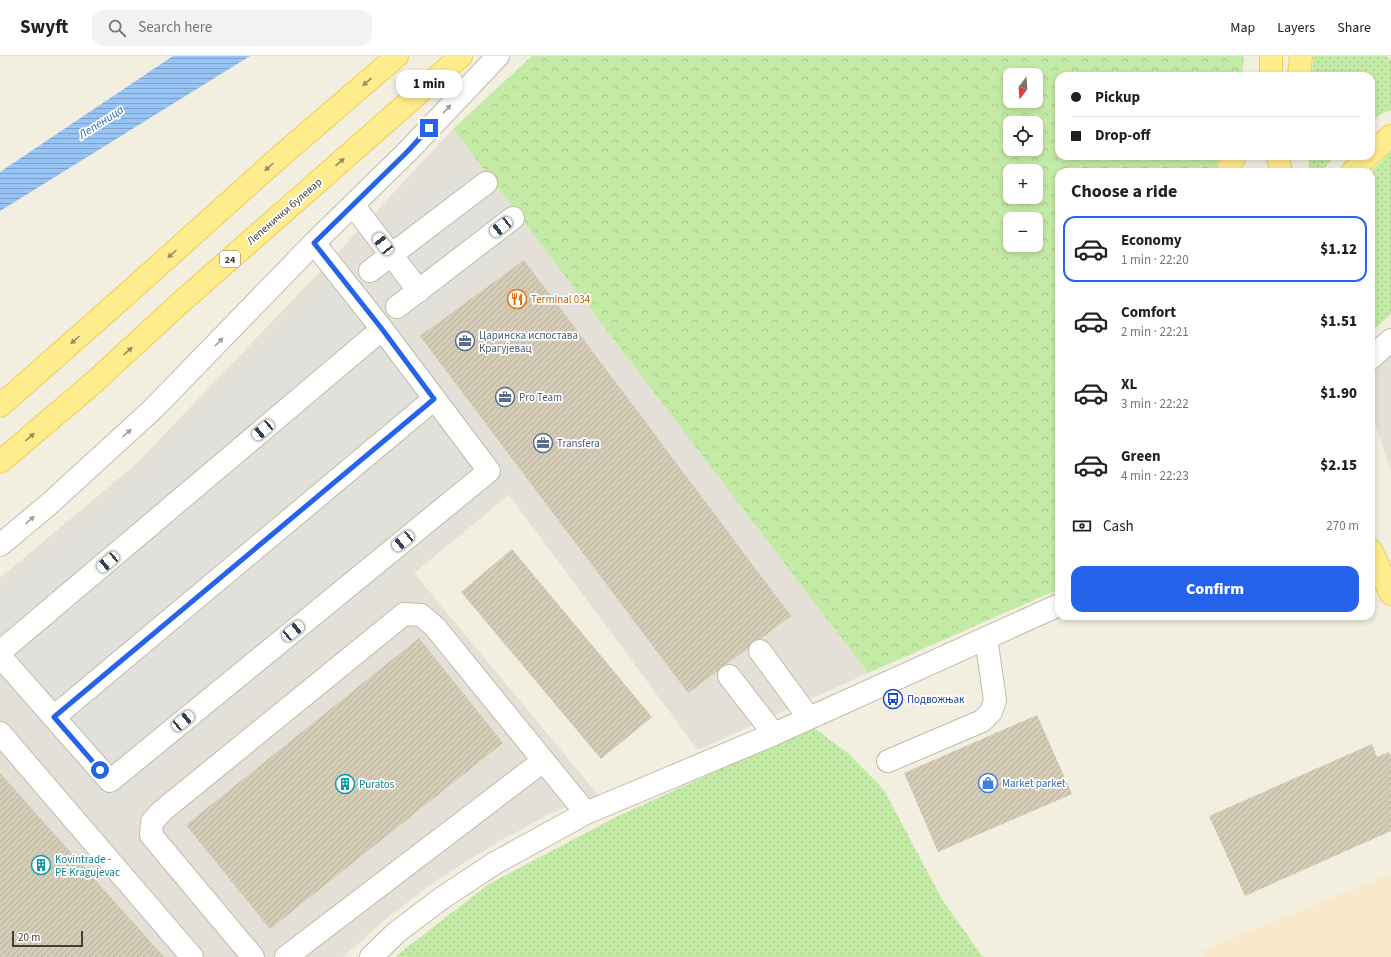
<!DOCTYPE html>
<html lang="en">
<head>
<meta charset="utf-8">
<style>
  :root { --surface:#fff; --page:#f2f2f2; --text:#202124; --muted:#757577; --line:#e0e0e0; --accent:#2563eb }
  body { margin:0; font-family:"Source Sans 3",sans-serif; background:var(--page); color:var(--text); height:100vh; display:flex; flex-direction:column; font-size:15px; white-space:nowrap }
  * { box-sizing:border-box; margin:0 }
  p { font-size:13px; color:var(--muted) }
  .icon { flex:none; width:22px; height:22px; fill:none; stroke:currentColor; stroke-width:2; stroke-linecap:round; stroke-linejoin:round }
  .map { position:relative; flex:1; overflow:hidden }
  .panel { position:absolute; left:1055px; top:112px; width:320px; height:452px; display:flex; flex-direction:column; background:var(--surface); border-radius:12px; box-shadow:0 2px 6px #0003 }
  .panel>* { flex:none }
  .top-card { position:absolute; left:1055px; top:16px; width:320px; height:88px; border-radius:12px; box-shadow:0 2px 6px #0003; display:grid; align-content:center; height:88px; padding:0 16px; background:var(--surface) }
  .needle { width:26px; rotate:197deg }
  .tools { position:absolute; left:1003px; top:12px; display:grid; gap:8px }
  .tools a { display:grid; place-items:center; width:40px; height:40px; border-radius:8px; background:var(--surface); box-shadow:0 2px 6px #0003; font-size:20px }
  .scale { position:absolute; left:12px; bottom:10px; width:71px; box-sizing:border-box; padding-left:4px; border:2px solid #443f32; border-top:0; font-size:11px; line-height:14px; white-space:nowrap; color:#443f32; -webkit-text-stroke:3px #fff; paint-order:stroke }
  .end { position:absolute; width:18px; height:18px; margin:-9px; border:5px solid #2563eb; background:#fff; box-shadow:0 0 0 2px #fff }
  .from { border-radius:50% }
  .bubble { position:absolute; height:28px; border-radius:12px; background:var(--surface); box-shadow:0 2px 6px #0003; font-size:13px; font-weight:800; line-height:28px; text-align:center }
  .car { position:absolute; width:12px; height:24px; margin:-12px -6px; border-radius:5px; box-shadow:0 0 3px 1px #0007; background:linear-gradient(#fff 24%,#345 0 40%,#fff 0 76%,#345 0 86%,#fff 0) }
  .top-card b { display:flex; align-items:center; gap:14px; height:38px; font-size:15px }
  .top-card b+b { border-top:1px solid var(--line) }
  .top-card i { width:10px; height:10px; background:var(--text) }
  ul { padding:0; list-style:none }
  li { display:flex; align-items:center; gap:12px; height:66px; margin:0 8px 6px; padding:0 8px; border:2px solid transparent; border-radius:12px }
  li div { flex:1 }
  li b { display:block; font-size:15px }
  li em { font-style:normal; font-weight:800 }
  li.selected { border-color:var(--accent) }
  li>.icon { width:36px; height:36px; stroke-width:1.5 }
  h2 { padding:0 16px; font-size:18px; line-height:48px }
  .pay { display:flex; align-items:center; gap:10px; height:44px; padding:0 16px; font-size:15px }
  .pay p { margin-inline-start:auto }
  .cta { display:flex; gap:8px; margin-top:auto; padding:8px 16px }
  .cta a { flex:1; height:46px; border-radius:12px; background:var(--accent); color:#fff; font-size:16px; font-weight:800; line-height:46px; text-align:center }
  header { display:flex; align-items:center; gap:24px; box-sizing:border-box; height:56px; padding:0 20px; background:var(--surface); border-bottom:1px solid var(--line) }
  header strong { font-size:19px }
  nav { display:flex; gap:22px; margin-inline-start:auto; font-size:14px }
  .search { width:280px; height:36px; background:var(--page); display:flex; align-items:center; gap:10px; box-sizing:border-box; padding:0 14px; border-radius:12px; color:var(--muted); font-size:15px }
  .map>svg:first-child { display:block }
  .commercial { fill:#f7e9c9 }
  .industrial { fill:#e4dfd7 }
  .grass { fill:url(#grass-dots) }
  .forest { fill:url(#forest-crowns); fill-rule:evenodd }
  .parking { fill:#e2e0db }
  .water { fill:url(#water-rules) }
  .building { fill:url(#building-hatch) }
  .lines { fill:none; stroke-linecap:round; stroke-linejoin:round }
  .minor-casing { stroke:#c1bba6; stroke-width:24 }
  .major-casing { stroke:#ecd055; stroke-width:24 }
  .minor { stroke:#fff; stroke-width:22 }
  .major { stroke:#ffec8d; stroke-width:22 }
  .oneway { fill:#988d5b }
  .oneway2 { fill:#a29f98 }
  .route { stroke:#2563eb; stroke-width:5 }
  .labels { text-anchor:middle; stroke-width:3.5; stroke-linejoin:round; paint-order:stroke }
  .shield { fill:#fff; stroke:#7c7970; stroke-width:1 }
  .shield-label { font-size:10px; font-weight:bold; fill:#443f32 }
  .street-label { font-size:11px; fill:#443f32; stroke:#fff }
  .food-label { font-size:11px; fill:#c56008; stroke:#fff; text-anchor:start }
  .service-label { font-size:11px; fill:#4e5e75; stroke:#fff; text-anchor:start }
  .transit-label { font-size:11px; fill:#164399; stroke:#fff; text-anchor:start }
  .shop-label { font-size:11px; fill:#366cbe; stroke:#fff; text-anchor:start }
  .culture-label { font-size:11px; fill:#0d838f; stroke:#fff; text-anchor:start }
  .water-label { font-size:12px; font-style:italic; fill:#2468b6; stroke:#fff }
</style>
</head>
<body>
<header>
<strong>Swyft</strong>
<div class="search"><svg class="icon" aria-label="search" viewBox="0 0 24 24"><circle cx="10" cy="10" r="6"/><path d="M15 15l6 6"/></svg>Search here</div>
<nav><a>Map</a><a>Layers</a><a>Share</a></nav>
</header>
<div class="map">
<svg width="1391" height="901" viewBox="0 0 1391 901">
  <defs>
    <pattern id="grass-dots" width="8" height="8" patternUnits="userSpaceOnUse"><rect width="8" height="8" fill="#c4eba6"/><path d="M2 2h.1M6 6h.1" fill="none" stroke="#aacb8f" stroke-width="1.8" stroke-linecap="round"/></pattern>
    <pattern id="forest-crowns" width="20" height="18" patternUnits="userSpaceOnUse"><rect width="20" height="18" fill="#c4eba6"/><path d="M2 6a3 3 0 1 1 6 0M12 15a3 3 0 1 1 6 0" fill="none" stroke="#aacb8f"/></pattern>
    <pattern id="water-rules" width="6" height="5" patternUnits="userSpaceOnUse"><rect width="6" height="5" fill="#97c4f5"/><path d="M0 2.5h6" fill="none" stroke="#7da1c7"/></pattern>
    <pattern id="building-hatch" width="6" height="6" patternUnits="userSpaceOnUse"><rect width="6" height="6" fill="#d4ccb6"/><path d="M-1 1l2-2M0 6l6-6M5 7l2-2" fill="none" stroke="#b7b09d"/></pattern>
  </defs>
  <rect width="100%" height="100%" fill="#f2efe1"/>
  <path class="commercial" d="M1391,818V901H1204L1202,894Z"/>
  <g class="industrial">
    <path d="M453,73L868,617L698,694L509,439L414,517L599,740L551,757L493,789L437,824L388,861L343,901H0V522L136,408L329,206Z"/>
    <path d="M1391,290V415L1371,356V308Z"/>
  </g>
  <g class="grass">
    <path d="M1314,0H1386L1391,5V54L1381,58L1371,66V20H1311Z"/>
    <path d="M1391,95V258L1371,276V116Z"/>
    <path d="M1308,100H1335L1321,116H1310Z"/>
    <path d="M813,671L850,699L884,734L943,845L983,901H396L401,896L489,828L616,761Z"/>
  </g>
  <path class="forest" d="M532,0H1244L1242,20H1059V100H1220L1214,116H1059V533L868,617L453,73ZM1010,19H1036V45H1010ZM1010,67H1036V93H1010ZM1010,115H1036V141H1010ZM1010,163H1036V189H1010Z"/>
  <g class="parking">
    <path d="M470,107L529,183L413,272L354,195Z"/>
    <path d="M350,199L517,419L112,754L0,630V537L142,418Z"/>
  </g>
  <path class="water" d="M173,0H250L0,155V116Z"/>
  <g class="building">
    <path d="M524,204L791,560L688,637L420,280Z"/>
    <path d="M512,493L652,661L601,703L461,536Z"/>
    <path d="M419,582L503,687L270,873L186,769Z"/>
    <path d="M1037,659L1072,738L938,796L904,717Z"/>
    <path d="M1372,688L1377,701L1389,696L1391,701V775L1245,840L1209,760Z"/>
    <path d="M0,717L164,901H0Z"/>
  </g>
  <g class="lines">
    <defs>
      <g id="minor">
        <path d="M353,149L419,235"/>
        <path d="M370,215L486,127"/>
        <path d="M397,251L513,162"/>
        <path d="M1371,302L1391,284"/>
        <path d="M0,489L48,449L153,353L314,187L408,95L498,0"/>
        <path d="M760,595L809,662"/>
        <path d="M0,596L382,273"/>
        <path d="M0,600L110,725L489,415L382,273L314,187"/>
        <path d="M729,620L774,678"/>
        <path d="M54,661L434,343"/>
        <path d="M0,677L192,901"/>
        <path d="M888,705L982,665L991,656L995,644L986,582"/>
        <path d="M253,901L151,779L152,766L162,755L404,558L421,559L435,571L586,757"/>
        <path d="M286,901L543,705"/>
        <path d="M371,901L397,876L442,842L495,807L586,757L774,678L1059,549"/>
      </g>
      <g id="major">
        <path d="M1271,20V0"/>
        <path d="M1299,20L1301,0"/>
        <path d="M1371,97L1391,80"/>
        <path d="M1278,100L1281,116"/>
        <path d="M1227,116L1235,100"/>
        <path d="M1352,116L1368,100"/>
        <path d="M0,350L118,246L275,105L397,0"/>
        <path d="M0,406L92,328L180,247L461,0"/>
        <path d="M1371,494L1391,538"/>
      </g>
    </defs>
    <use href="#minor" class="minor-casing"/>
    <use href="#major" class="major-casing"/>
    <use href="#minor" class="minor"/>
    <use href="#major" class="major"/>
  </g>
  <defs><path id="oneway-solid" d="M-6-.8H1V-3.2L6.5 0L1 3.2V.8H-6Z"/></defs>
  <g class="oneway">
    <use href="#oneway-solid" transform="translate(367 26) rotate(139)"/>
    <use href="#oneway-solid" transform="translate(340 106) rotate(-41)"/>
    <use href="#oneway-solid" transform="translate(269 111) rotate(138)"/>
    <use href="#oneway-solid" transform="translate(172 198) rotate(138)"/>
    <use href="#oneway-solid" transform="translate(75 284) rotate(138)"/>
    <use href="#oneway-solid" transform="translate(128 295) rotate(-42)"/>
    <use href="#oneway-solid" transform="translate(30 381) rotate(-40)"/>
  </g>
  <g class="oneway2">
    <use href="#oneway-solid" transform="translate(447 53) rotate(-47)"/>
    <use href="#oneway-solid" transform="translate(219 286) rotate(-46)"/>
    <use href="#oneway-solid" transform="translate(127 377) rotate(-42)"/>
    <use href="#oneway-solid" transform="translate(30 464) rotate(-40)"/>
  </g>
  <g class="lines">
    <path class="route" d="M100,714L54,661L434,343L382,273L314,187L408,95L429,72"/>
  </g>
  <defs>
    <symbol id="restaurant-ring" viewBox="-11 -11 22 22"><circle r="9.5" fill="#fff" stroke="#e8710a" stroke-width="1.5"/><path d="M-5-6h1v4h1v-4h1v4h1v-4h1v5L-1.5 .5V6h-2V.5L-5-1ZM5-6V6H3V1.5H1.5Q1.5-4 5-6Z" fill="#e8710a"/></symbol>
    <symbol id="office-ring" viewBox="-11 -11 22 22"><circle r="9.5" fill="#fff" stroke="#5c6f8a" stroke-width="1.5"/><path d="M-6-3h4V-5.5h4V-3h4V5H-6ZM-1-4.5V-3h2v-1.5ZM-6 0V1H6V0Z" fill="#5c6f8a"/></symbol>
    <symbol id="bus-ring" viewBox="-11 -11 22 22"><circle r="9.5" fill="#fff" stroke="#1a4fb4" stroke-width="1.5"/><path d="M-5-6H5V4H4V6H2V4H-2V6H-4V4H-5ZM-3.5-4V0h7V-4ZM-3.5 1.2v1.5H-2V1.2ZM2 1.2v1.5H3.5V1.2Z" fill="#1a4fb4"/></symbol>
    <symbol id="shop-ring" viewBox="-11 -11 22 22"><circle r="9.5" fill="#fff" stroke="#3f7fe0" stroke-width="1.5"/><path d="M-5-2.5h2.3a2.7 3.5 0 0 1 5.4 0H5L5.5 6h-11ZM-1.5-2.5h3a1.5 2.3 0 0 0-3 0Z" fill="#3f7fe0"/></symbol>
    <symbol id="building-ring" viewBox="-11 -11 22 22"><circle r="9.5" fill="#fff" stroke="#0f9aa8" stroke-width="1.5"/><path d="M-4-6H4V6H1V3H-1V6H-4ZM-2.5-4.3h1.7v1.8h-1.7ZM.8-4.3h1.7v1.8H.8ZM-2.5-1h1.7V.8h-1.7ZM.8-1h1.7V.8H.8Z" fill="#0f9aa8"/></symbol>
  </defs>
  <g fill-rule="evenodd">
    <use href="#restaurant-ring" x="506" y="232" width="22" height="22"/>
    <use href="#office-ring" x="454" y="274" width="22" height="22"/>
    <use href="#office-ring" x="494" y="330" width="22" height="22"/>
    <use href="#office-ring" x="532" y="376" width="22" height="22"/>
    <use href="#bus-ring" x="882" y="632" width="22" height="22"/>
    <use href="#shop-ring" x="977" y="716" width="22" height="22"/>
    <use href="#building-ring" x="334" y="717" width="22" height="22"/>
    <use href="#building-ring" x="30" y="798" width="22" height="22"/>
  </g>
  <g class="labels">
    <rect class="shield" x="220" y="195" width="20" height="16" rx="3"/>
    <g class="shield-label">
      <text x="230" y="207">24</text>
    </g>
    <g class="street-label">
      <text transform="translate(284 155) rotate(-41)" y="4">Лепенички булевар</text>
    </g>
    <g class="food-label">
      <text x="531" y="247">Terminal 034</text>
    </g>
    <g class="service-label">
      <text x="479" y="283">Царинска испостава<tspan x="479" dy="13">Крагујевац</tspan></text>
      <text x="519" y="345">Pro Team</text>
      <text x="557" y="391">Transfera</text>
    </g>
    <g class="transit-label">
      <text x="907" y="647">Подвожњак</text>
    </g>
    <g class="shop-label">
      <text x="1002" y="731">Market parket</text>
    </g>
    <g class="culture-label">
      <text x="359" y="732">Puratos</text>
      <text x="55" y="807">Kovintrade -<tspan x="55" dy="13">PE Kragujevac</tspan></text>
    </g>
    <g class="water-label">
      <text transform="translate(101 66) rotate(-33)" y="4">Лепеница</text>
    </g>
  </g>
</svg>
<div class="tools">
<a><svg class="needle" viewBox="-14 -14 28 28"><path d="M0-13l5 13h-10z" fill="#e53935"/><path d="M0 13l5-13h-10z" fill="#757577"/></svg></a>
<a><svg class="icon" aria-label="locate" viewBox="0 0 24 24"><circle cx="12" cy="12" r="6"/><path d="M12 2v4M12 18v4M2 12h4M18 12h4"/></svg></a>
<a>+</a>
<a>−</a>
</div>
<div class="scale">20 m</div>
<i class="end from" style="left:100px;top:714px"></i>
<i class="end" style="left:429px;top:72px"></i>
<div class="bubble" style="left:396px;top:14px;width:66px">1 min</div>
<i class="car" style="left:501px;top:171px;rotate:232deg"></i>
<i class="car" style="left:383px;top:188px;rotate:322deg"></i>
<i class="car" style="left:263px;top:374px;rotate:230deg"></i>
<i class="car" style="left:403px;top:485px;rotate:231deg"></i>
<i class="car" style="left:108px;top:506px;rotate:230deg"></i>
<i class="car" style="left:293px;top:575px;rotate:51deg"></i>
<i class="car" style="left:183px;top:665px;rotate:51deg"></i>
<div class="top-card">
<b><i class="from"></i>Pickup</b>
<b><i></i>Drop-off</b>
</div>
<section class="panel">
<h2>Choose a ride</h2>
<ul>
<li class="selected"><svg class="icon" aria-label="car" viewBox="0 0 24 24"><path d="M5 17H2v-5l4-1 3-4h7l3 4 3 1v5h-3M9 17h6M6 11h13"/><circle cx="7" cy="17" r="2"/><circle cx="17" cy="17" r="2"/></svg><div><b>Economy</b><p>1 min · 22:20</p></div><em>$1.12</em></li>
<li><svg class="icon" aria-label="car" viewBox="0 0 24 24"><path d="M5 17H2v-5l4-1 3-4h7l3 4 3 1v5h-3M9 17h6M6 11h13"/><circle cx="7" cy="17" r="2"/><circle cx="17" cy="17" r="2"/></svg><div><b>Comfort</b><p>2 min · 22:21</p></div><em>$1.51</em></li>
<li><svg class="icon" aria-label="car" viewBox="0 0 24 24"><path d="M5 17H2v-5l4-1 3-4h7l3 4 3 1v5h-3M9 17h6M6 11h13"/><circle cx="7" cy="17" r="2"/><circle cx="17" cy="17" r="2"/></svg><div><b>XL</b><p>3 min · 22:22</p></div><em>$1.90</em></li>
<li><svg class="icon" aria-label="car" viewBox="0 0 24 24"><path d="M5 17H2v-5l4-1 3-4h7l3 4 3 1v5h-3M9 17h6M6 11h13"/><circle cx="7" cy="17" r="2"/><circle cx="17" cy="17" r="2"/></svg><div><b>Green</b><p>4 min · 22:23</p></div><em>$2.15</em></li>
</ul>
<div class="pay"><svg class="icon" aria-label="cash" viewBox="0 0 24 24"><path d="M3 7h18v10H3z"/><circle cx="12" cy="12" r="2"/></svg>Cash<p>270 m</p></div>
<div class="cta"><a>Confirm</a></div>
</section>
</div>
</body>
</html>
